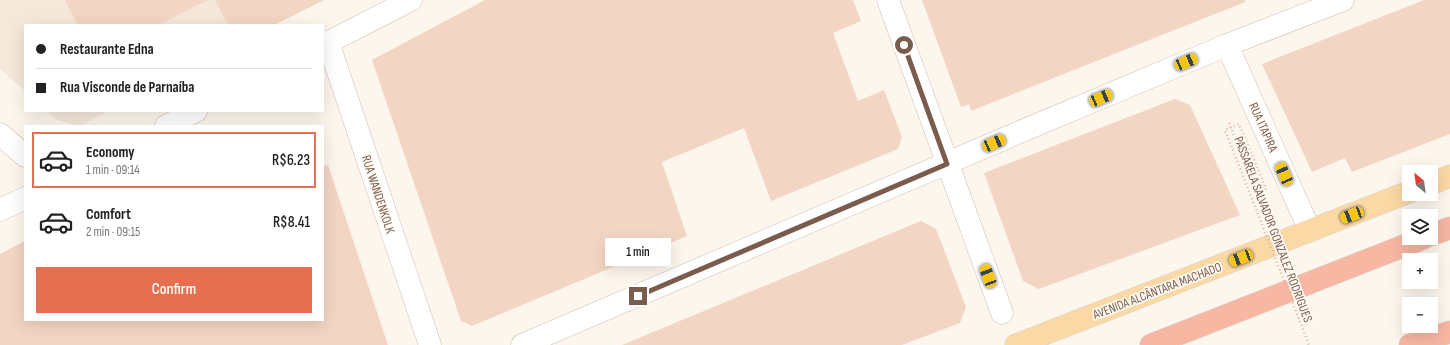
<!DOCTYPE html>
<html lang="en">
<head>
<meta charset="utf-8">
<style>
  :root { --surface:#fff; --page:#f2f2f2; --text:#222; --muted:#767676; --line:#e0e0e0; --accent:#e76f51 }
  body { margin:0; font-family:"Sofia Sans Condensed",sans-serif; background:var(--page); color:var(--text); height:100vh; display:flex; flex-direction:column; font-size:15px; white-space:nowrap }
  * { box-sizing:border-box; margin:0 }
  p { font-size:13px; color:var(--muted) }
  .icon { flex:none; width:22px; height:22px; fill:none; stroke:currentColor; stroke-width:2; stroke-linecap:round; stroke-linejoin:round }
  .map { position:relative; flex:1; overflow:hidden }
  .side { position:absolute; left:24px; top:125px; width:300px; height:196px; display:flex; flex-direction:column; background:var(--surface); border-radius:0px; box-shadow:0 4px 16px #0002 }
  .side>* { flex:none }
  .banner { position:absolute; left:24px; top:24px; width:300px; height:88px; border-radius:0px; box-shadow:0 4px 16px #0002; display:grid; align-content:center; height:88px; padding:0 12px; background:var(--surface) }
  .needle { width:26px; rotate:331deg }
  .controls { position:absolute; left:1402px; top:165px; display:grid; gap:8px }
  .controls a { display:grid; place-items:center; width:36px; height:36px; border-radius:0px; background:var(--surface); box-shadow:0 4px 16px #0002; font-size:20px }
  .end { position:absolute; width:18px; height:18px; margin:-9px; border:5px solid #7a5c4d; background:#fff; box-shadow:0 0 0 2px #fff }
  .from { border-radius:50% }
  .bubble { position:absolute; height:28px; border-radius:0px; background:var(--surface); box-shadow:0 4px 16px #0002; font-size:13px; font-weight:600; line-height:28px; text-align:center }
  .car { position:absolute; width:12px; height:24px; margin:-12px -6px; border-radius:5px; box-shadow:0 0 3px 1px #0007; background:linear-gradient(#f5c518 24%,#345 0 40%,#f5c518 0 76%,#345 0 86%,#f5c518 0) }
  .banner b { display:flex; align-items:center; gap:14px; height:38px; font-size:15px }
  .banner b+b { border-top:1px solid var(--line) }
  .banner i { width:10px; height:10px; background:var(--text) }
  ul { padding:7px 0 0; list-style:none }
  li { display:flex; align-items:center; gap:12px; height:56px; margin:0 8px 6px; padding:0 4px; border:2px solid transparent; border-radius:0px }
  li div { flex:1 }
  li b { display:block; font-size:15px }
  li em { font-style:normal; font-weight:600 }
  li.active { border-color:var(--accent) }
  li>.icon { width:36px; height:36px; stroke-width:1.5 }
  .primary-button { display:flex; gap:8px; margin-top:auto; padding:8px 12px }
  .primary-button a { flex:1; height:46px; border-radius:0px; background:var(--accent); color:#fff; font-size:16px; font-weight:600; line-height:46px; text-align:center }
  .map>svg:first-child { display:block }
  .residential { fill:#f5e8da }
  .building { fill:#f3d5c3 }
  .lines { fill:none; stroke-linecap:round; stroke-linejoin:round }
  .minor-casing { stroke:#d1beb0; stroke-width:23 }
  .major-casing { stroke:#dad1cd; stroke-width:23 }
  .highway-casing { stroke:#dad1cd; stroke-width:23 }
  .path { stroke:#d9b8a5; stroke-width:2.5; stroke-dasharray:1 3; stroke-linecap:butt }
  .minor { stroke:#fff; stroke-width:22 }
  .major { stroke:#fbd9a5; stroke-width:22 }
  .highway { stroke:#f7b7a3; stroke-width:22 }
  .path-bridge { stroke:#d9b8a5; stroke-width:2.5; stroke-dasharray:1 3; stroke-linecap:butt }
  .route { stroke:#7a5c4d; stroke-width:5 }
  .labels { text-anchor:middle; stroke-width:3.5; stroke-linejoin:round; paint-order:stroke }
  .street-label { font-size:13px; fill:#7a5c4d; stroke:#fffaf3 }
</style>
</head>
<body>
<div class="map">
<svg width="1450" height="345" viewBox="0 0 1450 345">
  <rect width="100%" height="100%" fill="#fdf6ec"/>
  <g class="residential">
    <path d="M0,0H324L274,25H25V91L0,69Z"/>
    <path d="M47,111H108L80,126L57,120Z"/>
  </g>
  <g class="building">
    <path d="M65,0H208L158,25H78Z"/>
    <path d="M215,0H324L274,25H228Z"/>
    <path d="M485,0H853L861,21L833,33L858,101L884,90L902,137L898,149L771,201L744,128L662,162L687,236L472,326L461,321L372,60Z"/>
    <path d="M922,0H1245V2L971,111L969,104L961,107Z"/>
    <path d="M1424,0H1450V134L1352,172L1345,158L1312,172L1262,64Z"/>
    <path d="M1175,99L1190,105L1240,215L1039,289L1023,281L984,173Z"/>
    <path d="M328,165L388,345H0V254L25,241V320H323V166Z"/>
    <path d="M921,221L936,229L966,307L960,323L902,345H622Z"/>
  </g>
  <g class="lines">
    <defs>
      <g id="minor">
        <path d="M888,0L1002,313"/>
        <path d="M328,42L430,345"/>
        <path d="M323,45L411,0"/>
        <path d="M1227,45L1310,231"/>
        <path d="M166,126L196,111"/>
        <path d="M0,134L25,156"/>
        <path d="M0,210L25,198"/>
        <path d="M522,345L1015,134L1227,45L1343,0"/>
      </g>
      <g id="major">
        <path d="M1431,184L1450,176"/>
        <path d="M1016,345L1409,192"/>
      </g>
      <g id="highway">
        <path d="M1431,235L1450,228"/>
        <path d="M1151,345L1424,238"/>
        <path d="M1410,345L1450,332"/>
      </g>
    </defs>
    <use href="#minor" class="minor-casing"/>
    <use href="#major" class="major-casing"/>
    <use href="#highway" class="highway-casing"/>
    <path class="path" d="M1229,123L1235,139"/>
    <use href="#minor" class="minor"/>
    <use href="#major" class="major"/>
    <use href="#highway" class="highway"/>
    <path class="path-bridge" d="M1235,139L1258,194L1266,189L1239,124L1225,130L1309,345"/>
  </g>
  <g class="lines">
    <path class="route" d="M638,296L947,164L904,45"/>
  </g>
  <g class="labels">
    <g class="street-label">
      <text transform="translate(1264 127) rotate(66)" y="5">RUA ITAPIRA</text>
      <text transform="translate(379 194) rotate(72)" y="5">RUA WANDENKOLK</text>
      <text transform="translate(1274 229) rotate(69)" y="5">PASSARELA SALVADOR GONZALEZ RODRIGUES</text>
      <text transform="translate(1157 290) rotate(-21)" y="5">AVENIDA ALCÂNTARA MACHADO</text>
    </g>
  </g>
</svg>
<div class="controls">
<a><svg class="needle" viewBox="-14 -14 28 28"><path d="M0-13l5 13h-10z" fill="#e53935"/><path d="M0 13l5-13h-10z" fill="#767676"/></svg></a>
<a><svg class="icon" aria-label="layers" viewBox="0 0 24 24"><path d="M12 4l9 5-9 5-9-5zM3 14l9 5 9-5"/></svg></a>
<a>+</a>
<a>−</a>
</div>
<i class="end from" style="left:904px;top:45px"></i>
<i class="end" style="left:638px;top:296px"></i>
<div class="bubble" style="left:605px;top:238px;width:66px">1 min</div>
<i class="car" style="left:1186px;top:62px;rotate:67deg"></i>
<i class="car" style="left:1101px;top:98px;rotate:67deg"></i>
<i class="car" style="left:994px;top:143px;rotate:66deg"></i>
<i class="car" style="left:1284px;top:174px;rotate:336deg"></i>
<i class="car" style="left:1352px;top:215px;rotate:249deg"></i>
<i class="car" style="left:1241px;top:258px;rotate:249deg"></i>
<i class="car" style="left:988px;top:276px;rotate:339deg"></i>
<div class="banner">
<b><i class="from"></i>Restaurante Edna</b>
<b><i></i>Rua Visconde de Parnaíba</b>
</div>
<section class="side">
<ul>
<li class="active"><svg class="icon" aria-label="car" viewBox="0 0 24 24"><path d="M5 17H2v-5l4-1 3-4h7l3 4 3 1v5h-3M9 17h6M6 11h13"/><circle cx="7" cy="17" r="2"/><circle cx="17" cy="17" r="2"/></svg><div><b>Economy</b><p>1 min · 09:14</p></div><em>R$6.23</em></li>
<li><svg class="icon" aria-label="car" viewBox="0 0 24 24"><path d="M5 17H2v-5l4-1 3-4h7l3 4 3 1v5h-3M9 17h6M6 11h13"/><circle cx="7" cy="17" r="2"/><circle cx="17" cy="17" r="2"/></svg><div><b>Comfort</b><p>2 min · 09:15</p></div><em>R$8.41</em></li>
</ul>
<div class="primary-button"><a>Confirm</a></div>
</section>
</div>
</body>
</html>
